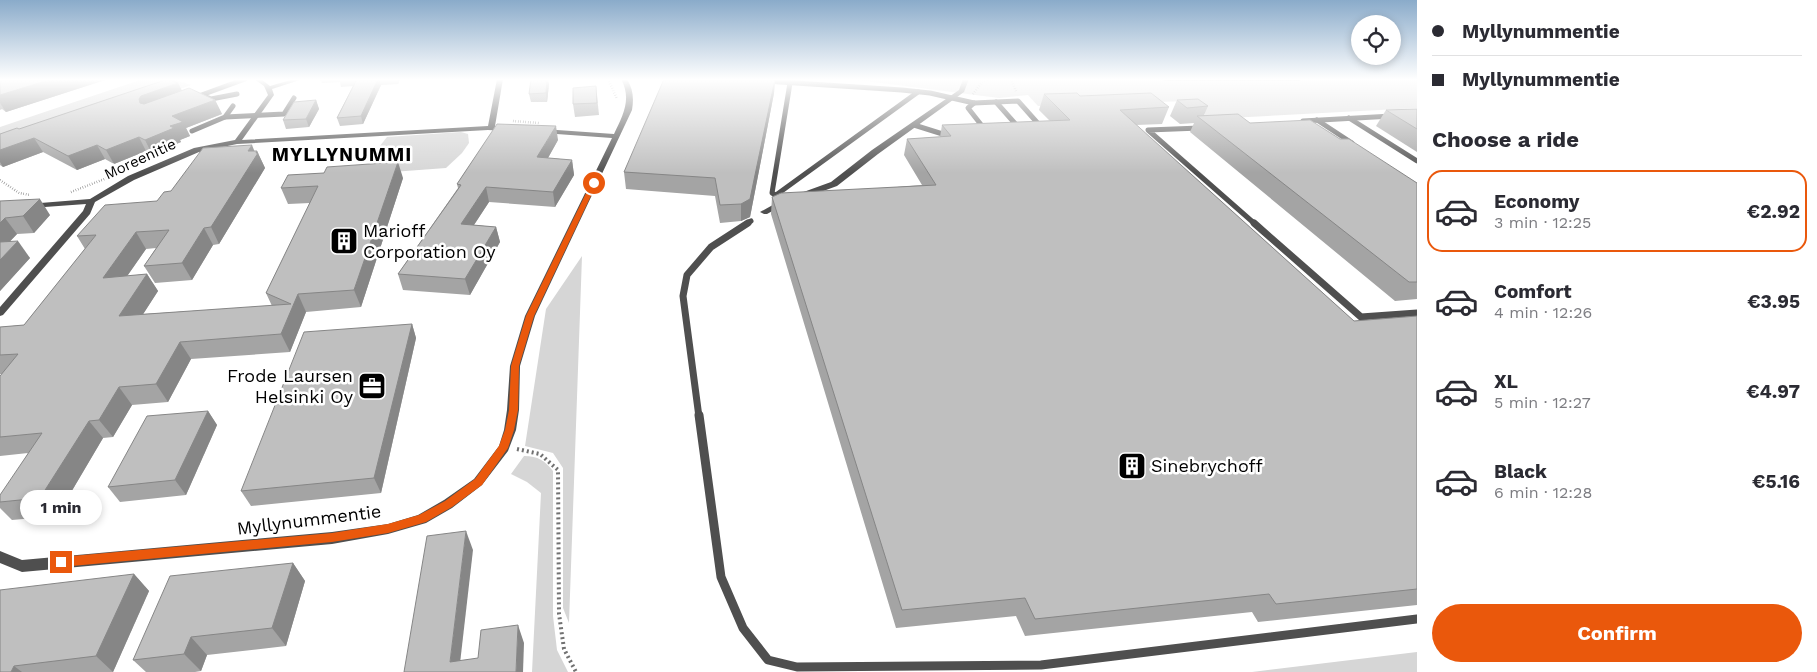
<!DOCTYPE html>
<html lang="en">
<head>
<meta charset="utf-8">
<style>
  :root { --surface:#fff; --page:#f2f2f3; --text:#2b2b33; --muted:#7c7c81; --line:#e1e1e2; --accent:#ea580c }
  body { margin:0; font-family:"Work Sans",sans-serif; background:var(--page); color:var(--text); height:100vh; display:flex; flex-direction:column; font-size:19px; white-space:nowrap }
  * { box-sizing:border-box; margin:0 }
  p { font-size:16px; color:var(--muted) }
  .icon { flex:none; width:28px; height:28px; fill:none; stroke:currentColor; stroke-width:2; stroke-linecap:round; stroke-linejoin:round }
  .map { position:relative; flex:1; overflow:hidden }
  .panel { display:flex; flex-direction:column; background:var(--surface); width:400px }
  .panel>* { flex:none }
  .hud { display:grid; align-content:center; height:110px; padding:0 15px; background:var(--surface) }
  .controls { position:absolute; left:1351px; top:15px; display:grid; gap:10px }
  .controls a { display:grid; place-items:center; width:50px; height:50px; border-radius:50%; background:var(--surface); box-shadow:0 2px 8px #0003; font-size:25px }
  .end { position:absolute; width:22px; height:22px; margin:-11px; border:6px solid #ea580c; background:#fff; box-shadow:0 0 0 2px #fff }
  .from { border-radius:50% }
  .bubble { position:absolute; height:35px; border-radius:18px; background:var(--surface); box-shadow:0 2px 8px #0003; font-size:16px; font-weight:700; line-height:35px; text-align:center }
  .hud b { display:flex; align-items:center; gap:18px; height:48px; font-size:19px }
  .hud b+b { border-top:1px solid var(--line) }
  .hud i { width:12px; height:12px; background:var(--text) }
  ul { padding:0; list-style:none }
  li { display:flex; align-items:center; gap:15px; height:82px; margin:0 10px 8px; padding:0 5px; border:2px solid transparent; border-radius:15px }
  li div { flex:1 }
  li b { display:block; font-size:19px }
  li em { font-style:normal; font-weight:700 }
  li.on { border-color:var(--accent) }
  li>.icon { width:45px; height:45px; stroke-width:1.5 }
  h2 { padding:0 15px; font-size:22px; line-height:60px }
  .action { display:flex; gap:10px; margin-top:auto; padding:10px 15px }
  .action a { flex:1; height:58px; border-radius:30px; background:var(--accent); color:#fff; font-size:20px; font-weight:700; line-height:58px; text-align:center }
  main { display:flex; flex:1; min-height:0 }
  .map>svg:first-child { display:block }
  .green { fill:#d6d6d6 }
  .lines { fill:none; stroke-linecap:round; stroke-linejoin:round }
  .path-far1 { stroke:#717171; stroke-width:2.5; stroke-dasharray:0.5 2; stroke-linecap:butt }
  .path { stroke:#717171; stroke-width:4; stroke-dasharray:2 3; stroke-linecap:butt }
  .lane-far2 { stroke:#4f4f4f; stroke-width:5 }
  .lane-far1 { stroke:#4f4f4f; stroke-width:7 }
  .lane { stroke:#4f4f4f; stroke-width:9 }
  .street { fill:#4f4f4f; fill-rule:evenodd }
  .secondary { fill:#1c1c1c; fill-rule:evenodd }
  .wall { fill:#a4a4a4 }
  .shaded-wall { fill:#868686 }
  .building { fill:#bfbfbf; stroke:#868686 }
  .route { fill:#ea580c }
  .labels { text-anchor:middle; stroke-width:5; stroke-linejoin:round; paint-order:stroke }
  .far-street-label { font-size:15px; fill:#000; stroke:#fff }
  .poi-label { font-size:18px; fill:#000; stroke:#fff; text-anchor:start }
  .street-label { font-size:18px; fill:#000; stroke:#fff }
  .far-district-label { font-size:19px; font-weight:bold; letter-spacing:1px; fill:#000; stroke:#fff }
</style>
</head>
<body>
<main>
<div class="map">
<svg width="1417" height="672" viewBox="0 0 1417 672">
  <rect width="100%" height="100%" fill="#fff"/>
  <g class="green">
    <path d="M143,79H173L191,85L127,108L0,144V127Z"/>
    <path d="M850,79H1417V108L1210,119L1187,101L1038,106L1028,95L999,98Z"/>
    <path d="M461,132L468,134L469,143L462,153L446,168L365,174L372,156L387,137Z"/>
    <path d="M582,256L569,623L563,608V468L553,453L525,446L546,309Z"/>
    <path d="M524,456C538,456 545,461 553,471V616L557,650L568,672H532L541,493L527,482L511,474Z"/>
    <path d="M1417,652V672H1252Z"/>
  </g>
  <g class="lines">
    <g class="path-far1">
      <path d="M608,79L617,99"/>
      <path d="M1011,79L1016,91"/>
      <path d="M973,94L982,82L988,79"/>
      <path d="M513,121L539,123"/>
      <path d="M0,180L19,193L30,195"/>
      <path d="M71,192L107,178"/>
    </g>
    <path class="path" d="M517,449L540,454L558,470L559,614L564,649L576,672"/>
    <g class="lane-far2">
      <path d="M766,81L902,90L930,93L974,103L1018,101L1042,128"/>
      <path d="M204,96L211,99L237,94"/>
      <path d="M196,97L245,79"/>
      <path d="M996,102L1019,128"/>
      <path d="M974,103L968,108L986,131"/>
      <path d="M225,117L284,114L294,98"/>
      <path d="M1349,118L1417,161"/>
      <path d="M1317,120L1352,143"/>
      <path d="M1303,121L1392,116"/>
      <path d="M914,125L949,136"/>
      <path d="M1200,128L1148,130L1255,224"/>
      <path d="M192,131L225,117L233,106"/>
      <path d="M776,195L918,92"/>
      <path d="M779,197L772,193L790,83"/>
      <path d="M746,224L751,221"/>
    </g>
    <g class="lane-far1">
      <path d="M1254,223L1361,317L1417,313"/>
      <path d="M699,417L683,296L687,275L711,247L748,223"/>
    </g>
    <path class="lane" d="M699,415L721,577L743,628L768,660L797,667L1041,665L1417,619"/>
    <g class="street">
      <path d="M254,79H261L270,86L294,79H303L272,89L274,95L242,140L488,126L497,79H503L495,126L506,127L510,129L506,131L488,130L237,144L199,152L134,180L95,202L90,214L3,315L0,316V307L83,211L86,204L31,208H28V204L90,199L128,176L194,148L235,140L268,95L264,86Z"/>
      <path d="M621,79H627C633,89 634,98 632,110L535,316L520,366L519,410L516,430L508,451L482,485L452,508L426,523L388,534L332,544L22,572L0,563V551L22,560L332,532L388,524L418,515L444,500L474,479L499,446L504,430L507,410L510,366L525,316L612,138L543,133L539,131L543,129L614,134C623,115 632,99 621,79Z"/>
      <path d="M963,79H969L964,92L878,154L837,186L804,198H798V194L831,182L872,150L959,90Z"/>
      <path d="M780,201H786L787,203L767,214H764L760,212Z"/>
    </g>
    <path class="secondary" d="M1162,79H1302L1299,81H1165Z"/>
  </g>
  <g class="wall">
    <path d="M0,79H108L6,112L2,109L0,110Z"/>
    <path d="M320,79H400L398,84L381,85L363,124L340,126L337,118L353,86L341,87L340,82L322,83Z"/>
    <path d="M531,79H548L549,84L547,102H531L529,94Z"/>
    <path d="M775,79L774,93L750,217L741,221L720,223L715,196L626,189L624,172Z"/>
    <path d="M178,83L182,91L215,100L222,114L186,128L190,136L180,140L181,142L152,154L146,151L114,164L105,159L77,170L43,152L3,167L0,165V134L19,129Z"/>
    <path d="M596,86L599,115L575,117L573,104Z"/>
    <path d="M1044,94L1080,96L1169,107L1162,124L1136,125L1354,321L1417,316V605L1258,622L1252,612L1025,636L1016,616L896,628L771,214L772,197L922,185L904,155L907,139L940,137L942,125L1050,121L1039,110Z"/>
    <path d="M316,100L319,109L309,127L286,129L283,120Z"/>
    <path d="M1177,100L1208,106L1204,115L1340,139L1417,183V299L1395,301L1190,132L1194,123L1180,124L1170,116Z"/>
    <path d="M1417,109V152L1376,126L1386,110Z"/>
    <path d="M558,140L548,158L572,160L574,175L555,207L489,202L474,225L496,227L500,242L470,295L403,290L398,274L458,188L457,184Z"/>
    <path d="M255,151H257L265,168L219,244L213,245L192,280L155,283L144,266L156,248L146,249L127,276L147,274L158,291L143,314L272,306L266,293L310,203L288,204L281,188L403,178L361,307L306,312L290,352L191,359L168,402L132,405L113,437L103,438L57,516L12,520L0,508V502L28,453L0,456V376L2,374H0V327L24,325L85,249L77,236L157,201L171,191Z"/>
    <path d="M0,201L50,215L34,233L17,234L9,242L30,258L0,291Z"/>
    <path d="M412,324L416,338L381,493L251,506L241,491Z"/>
    <path d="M208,411L217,425L186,495L120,502L108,487Z"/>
    <path d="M293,563L305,581L286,646L207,655L201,671L195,672H146L133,660Z"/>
    <path d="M134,574L149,591L113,672H0Z"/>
  </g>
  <g class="shaded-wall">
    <path d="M52,79H108L6,112L0,103V95Z"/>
    <path d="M378,79H379L381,85L363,124L361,116Z"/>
    <path d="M396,79H400L398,84Z"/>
    <path d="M547,79L549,84L547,102L546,93Z"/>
    <path d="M775,79L774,93L750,217L741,221V204Z"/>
    <path d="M178,83L185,97L148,110L140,103L139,99L141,96Z"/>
    <path d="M215,100L222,114L186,128L190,136L180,140L181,142L152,154L145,140L170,126L172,116Z"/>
    <path d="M316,100L319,109L309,127L306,119Z"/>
    <path d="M556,126L558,140L540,172L537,157Z"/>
    <path d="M139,137L146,151L114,164L106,150Z"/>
    <path d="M34,138L43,152L3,167L0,162V150Z"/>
    <path d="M97,145L105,159L77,170L68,156Z"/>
    <path d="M252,145L256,155V153L257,151L265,168L219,244L211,227L248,151Z"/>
    <path d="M572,160L574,175L555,207L553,192Z"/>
    <path d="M398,162L403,178L361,307L354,290Z"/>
    <path d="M486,187L489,202L464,240L461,224Z"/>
    <path d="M40,199L50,215L34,233L23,216Z"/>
    <path d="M5,218L17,234L0,252V223Z"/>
    <path d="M496,227L500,242L470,295L465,279Z"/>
    <path d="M204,228L213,245L192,280L182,263Z"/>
    <path d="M136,232L146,249L114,295L103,278Z"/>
    <path d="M18,241L30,258L0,291V260Z"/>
    <path d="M147,274L158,291L131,333L119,316Z"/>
    <path d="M298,294L306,312L290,352L281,334Z"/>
    <path d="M412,324L416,338L381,493L374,478Z"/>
    <path d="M180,342L191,359L168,402L156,384Z"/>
    <path d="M119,387L132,405L113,437L99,420Z"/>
    <path d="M208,411L217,425L186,495L175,480Z"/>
    <path d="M89,421L103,438L57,516L40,498Z"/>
    <path d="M466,531L473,550L459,672L450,662Z"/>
    <path d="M293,563L305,581L286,646L272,628Z"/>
    <path d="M134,574L149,591L113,672L96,656Z"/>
    <path d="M518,625L524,643L523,672H516Z"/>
    <path d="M191,637L207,655L201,671L184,654Z"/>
    <path d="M14,666L22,672H11Z"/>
  </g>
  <g class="building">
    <path d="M0,79H52L0,95Z"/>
    <path d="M168,79L178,83L141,96L139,99L140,103L144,104L189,88L215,100L172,116L183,122L170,126L174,128L145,140L139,137L106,150L97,145L68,156L34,138L0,150V134L17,128L19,129Z"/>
    <path d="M357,79H378L361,116L337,118Z"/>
    <path d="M531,79H547L546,93L529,94Z"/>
    <path d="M664,79H775L750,199L741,204L720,205L715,178L624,172Z"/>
    <path d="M596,86L597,103L573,104V88Z"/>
    <path d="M1077,93L1080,96L1151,93L1169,107L1120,110L1354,321L1417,316V589L1276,604L1269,594L1035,619L1025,598L902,610L772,197L781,193L936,185L907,139L951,136L942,125L1070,120L1044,94Z"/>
    <path d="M1198,99L1208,106L1187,108L1177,100Z"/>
    <path d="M316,100L306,119L283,120L294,102Z"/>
    <path d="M1417,109V129L1386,110Z"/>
    <path d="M1238,114L1250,123L1310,120L1340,139H1349L1417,183V282H1409L1197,116Z"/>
    <path d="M497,124L556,126L537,157L572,160L553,192L486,187L461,224L496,227L465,279L398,274L461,185L457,184Z"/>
    <path d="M252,145L248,151H257L256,153H258L211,227L204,228L182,263L144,266L169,230L136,232L103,278L147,274L119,316L291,304L266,293L318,186L281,188L288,175L324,173L327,167L398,162L354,290L298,294L281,334L180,342L156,384L119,387L99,420L89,421L40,498L0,502V495L42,433L0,437V376L18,354L0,355V327L24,325L96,235L77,236L105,205L157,201L164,192L171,191L203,148Z"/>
    <path d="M40,199L23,216L5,218L0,223V201Z"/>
    <path d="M18,241L0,260V242Z"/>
    <path d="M412,324L374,478L241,491L304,332Z"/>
    <path d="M208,411L175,480L108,487L147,416Z"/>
    <path d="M466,531L450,662L478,658L481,630L518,625L516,672H404L427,536Z"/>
    <path d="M293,563L272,628L191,637L184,654L133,660L170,576Z"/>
    <path d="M134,574L96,656L14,666L11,672H0V590Z"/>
  </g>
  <linearGradient id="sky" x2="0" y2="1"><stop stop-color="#8aabca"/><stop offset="0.46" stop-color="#fff"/><stop offset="1" stop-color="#fff" stop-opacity="0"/></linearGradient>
  <rect width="1417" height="173" fill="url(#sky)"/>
  <path class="route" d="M594,181L597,183L534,316L519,366L518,410L514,430L508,448L482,485L452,507L426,522L388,533L332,542L61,567L57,566L55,562L61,557L332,533L388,524L419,515L445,501L475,479L499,446L505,430L509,410L511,366L526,316L591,183Z"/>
  <defs>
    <symbol id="building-square" viewBox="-11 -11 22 22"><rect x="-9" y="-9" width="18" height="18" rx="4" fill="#000" stroke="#fff"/><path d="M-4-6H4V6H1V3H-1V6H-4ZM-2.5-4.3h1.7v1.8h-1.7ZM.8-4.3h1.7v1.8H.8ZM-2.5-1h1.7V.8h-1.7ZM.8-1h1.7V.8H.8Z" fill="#fff"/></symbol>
    <symbol id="office-square" viewBox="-11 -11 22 22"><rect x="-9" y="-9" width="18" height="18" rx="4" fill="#000" stroke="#fff"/><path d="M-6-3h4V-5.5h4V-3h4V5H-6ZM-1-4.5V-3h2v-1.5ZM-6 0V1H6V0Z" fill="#fff"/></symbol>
  </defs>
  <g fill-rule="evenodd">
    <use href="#building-square" x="328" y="225" width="32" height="32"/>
    <use href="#office-square" x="356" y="370" width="32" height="32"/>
    <use href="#building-square" x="1116" y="450" width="32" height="32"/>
  </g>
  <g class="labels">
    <g class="far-street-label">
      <text transform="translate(140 159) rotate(-25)" y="5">Moreenitie</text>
    </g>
    <g class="poi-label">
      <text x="363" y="237">Marioff<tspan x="363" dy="21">Corporation Oy</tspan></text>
      <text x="353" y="382" text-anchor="end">Frode Laursen<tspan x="353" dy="21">Helsinki Oy</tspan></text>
      <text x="1151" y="472">Sinebrychoff</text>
    </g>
    <g class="street-label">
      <text transform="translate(309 520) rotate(-7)" y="6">Myllynummentie</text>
    </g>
    <g class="far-district-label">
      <text x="342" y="161">MYLLYNUMMI</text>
    </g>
  </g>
</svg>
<div class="controls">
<a><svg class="icon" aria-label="locate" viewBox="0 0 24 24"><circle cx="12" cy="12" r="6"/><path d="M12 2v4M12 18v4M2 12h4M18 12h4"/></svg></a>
</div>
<i class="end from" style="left:594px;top:183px"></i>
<i class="end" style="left:61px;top:562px"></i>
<div class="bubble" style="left:20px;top:490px;width:82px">1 min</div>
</div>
<section class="panel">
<div class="hud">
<b><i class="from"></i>Myllynummentie</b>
<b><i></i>Myllynummentie</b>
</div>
<h2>Choose a ride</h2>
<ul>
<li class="on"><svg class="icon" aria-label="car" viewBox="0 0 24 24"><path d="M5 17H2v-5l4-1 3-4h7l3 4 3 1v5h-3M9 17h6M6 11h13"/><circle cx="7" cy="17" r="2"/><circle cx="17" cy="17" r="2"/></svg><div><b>Economy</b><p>3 min · 12:25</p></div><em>€2.92</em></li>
<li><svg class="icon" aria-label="car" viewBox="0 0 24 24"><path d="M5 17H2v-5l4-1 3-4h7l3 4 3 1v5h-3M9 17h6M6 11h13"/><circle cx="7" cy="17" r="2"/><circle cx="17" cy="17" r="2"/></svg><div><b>Comfort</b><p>4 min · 12:26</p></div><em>€3.95</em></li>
<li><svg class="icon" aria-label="car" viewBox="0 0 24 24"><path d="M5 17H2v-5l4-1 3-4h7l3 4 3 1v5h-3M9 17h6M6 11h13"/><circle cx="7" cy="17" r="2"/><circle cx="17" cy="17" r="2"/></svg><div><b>XL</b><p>5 min · 12:27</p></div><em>€4.97</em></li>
<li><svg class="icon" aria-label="car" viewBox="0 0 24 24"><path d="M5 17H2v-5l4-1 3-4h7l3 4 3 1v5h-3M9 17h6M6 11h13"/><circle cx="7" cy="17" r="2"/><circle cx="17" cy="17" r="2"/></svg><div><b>Black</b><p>6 min · 12:28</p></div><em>€5.16</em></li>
</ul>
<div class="action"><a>Confirm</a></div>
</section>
</main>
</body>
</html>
